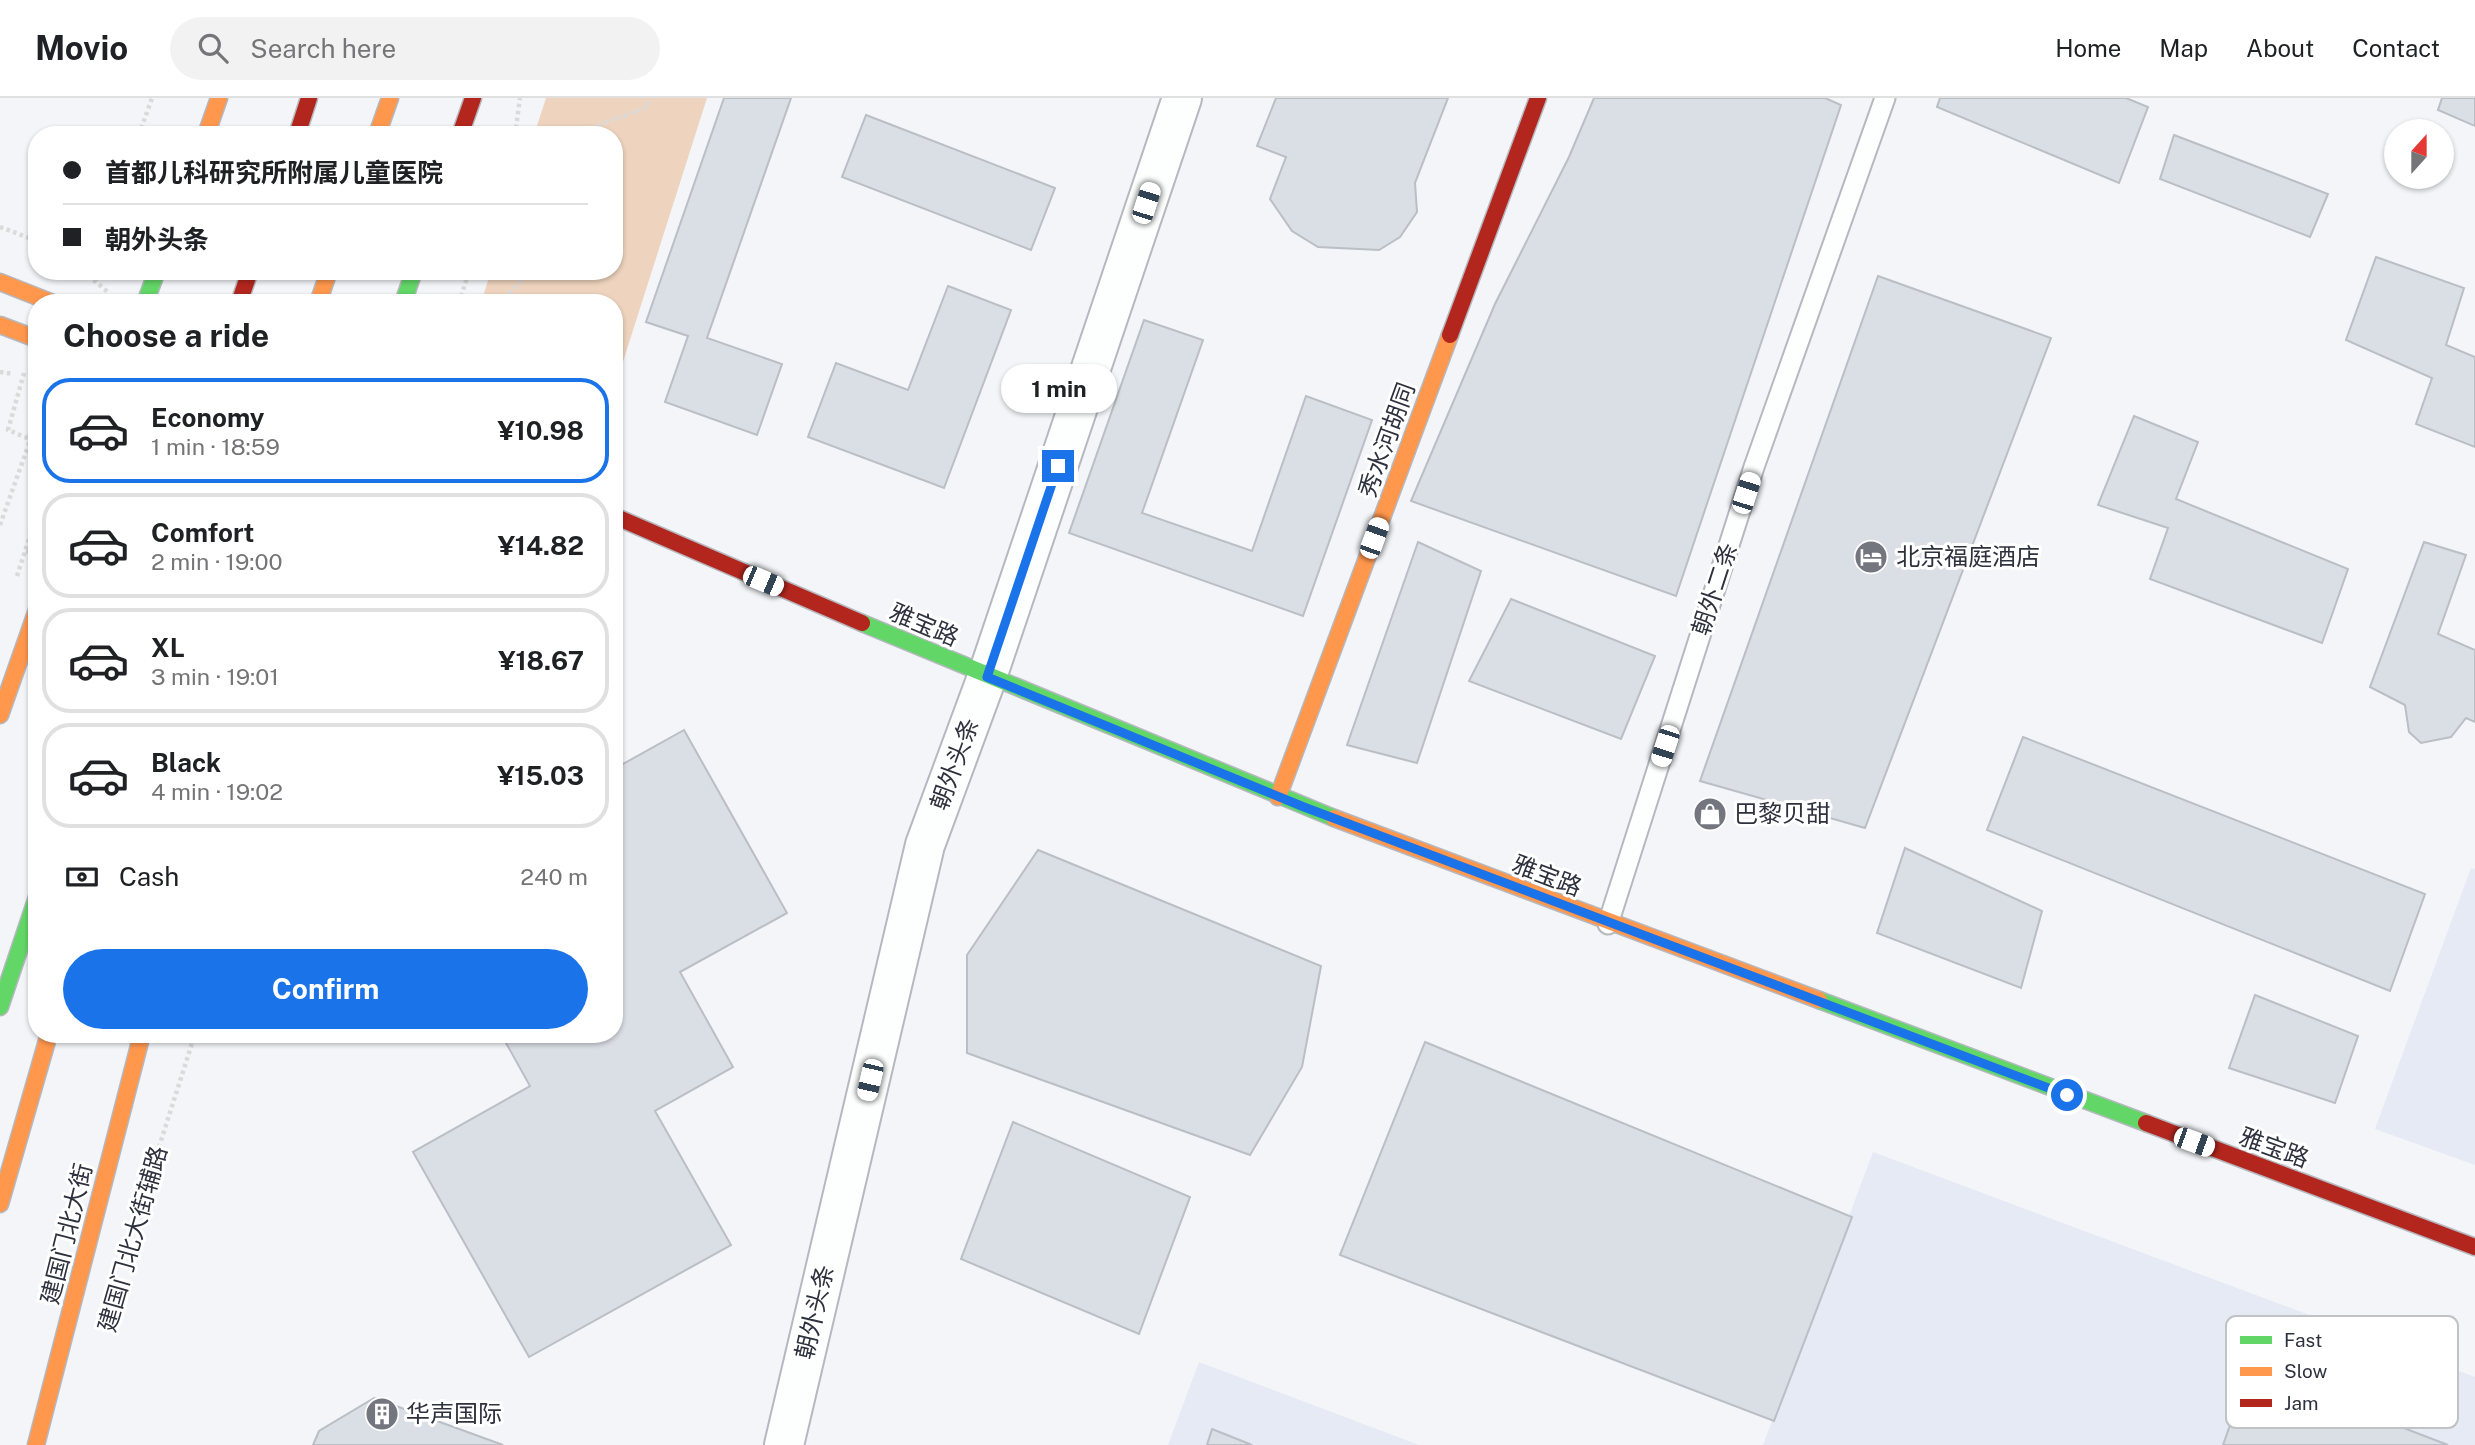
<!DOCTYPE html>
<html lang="en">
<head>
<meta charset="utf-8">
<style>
  :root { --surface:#fff; --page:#f2f2f2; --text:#202124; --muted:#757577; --line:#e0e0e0; --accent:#1a73e8 }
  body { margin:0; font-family:"Public Sans","Noto Sans SC",sans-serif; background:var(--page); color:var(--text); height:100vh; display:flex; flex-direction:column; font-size:26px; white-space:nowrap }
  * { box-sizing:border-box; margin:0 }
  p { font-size:23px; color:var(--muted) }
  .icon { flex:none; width:38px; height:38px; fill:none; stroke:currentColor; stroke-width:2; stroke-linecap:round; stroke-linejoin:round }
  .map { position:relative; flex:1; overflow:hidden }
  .sheet { position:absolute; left:28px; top:196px; width:595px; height:749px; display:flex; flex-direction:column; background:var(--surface); border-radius:28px; box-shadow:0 2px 5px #0004 }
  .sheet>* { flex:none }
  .hud { position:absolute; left:28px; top:28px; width:595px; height:154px; border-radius:28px; box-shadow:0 2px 5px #0004; display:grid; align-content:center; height:154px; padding:0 35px; background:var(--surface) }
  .needle { width:46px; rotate:21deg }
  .tools { position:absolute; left:2384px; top:21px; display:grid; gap:14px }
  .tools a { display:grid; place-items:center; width:70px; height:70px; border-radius:50%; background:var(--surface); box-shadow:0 2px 5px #0004; font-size:35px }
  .end { position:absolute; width:32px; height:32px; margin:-16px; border:9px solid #1a73e8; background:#fff; box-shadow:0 0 0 4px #fff }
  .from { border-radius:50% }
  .bubble { position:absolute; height:49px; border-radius:24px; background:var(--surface); box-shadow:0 2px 5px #0004; font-size:23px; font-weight:700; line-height:49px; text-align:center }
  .car { position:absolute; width:21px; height:42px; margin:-21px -10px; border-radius:9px; box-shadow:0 0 5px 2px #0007; background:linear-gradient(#fff 24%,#345 0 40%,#fff 0 76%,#345 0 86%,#fff 0) }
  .hud b { display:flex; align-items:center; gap:24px; height:66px; font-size:26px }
  .hud b+b { border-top:2px solid var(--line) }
  .hud i { width:18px; height:18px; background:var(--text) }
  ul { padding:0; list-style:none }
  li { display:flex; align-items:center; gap:21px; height:105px; margin:0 14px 10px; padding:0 21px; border:4px solid var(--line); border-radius:28px }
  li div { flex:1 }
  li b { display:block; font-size:26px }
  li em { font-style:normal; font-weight:700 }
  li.on { border-color:var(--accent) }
  li>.icon { width:63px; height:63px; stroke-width:1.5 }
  h2 { padding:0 35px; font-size:32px; line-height:84px }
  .pay { display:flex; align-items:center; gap:18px; height:77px; padding:0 35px; font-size:26px }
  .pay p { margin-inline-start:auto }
  .button { display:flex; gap:14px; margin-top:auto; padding:14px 35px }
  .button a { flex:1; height:80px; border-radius:42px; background:var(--accent); color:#fff; font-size:28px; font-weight:700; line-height:80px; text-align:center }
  header { display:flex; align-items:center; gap:42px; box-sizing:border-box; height:98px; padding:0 35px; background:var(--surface); border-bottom:2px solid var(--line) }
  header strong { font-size:33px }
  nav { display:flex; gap:38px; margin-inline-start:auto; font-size:24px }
  .search { width:490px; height:63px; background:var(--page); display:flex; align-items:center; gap:18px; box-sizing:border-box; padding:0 24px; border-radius:38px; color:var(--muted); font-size:26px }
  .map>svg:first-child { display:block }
  .built { fill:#e6eaf4 }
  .forest { fill:#eed4be }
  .building { fill:#dadee5; stroke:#babec5; stroke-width:2 }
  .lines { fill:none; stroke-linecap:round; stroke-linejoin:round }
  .lane-casing { stroke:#b5b8bf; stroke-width:23 }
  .street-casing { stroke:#b5b8bf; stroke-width:42 }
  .fast-casing { stroke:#b5b8bf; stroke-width:19 }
  .slow-casing { stroke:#b5b8bf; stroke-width:19 }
  .jam-casing { stroke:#b5b8bf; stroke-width:19 }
  .path { stroke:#dadadb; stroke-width:4.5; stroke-dasharray:3.5 3.5; stroke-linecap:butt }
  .lane { stroke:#fdfefe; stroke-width:19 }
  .street { stroke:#fdfefe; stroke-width:38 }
  .fast { stroke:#63d668; stroke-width:16 }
  .slow { stroke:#ff974d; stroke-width:16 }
  .jam { stroke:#b3261e; stroke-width:16 }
  .route { stroke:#1a73e8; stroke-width:9 }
  .labels { text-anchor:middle; stroke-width:6; stroke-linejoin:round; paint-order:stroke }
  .street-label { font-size:24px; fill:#2e323e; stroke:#fff }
  .poi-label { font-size:24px; fill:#2e323e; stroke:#fff; text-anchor:start }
  .key { fill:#fff; stroke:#c0c2c5; stroke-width:2 }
  .key-label { font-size:19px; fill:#2e323e }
</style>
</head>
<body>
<header>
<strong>Movio</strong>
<div class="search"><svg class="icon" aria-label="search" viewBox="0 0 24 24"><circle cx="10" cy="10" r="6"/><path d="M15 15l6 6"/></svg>Search here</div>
<nav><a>Home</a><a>Map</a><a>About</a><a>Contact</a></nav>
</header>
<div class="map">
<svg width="2475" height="1347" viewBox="0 0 2475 1347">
  <rect width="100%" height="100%" fill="#f3f5f8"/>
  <g class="built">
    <path d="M2471,770L2475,771V1067L2375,1031Z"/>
    <path d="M1873,1054L2475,1279V1347H1763Z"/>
    <path d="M1199,1264L1419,1347H1168Z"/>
  </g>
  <path class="forest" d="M546,0H707L614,292V205H481L491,173H614V37H534Z"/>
  <g class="building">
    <path d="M724,0H791L707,240L782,266L757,337L665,304L688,238L646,224Z"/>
    <path d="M1276,0H1448L1415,85L1417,114L1400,139L1379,152L1318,149L1292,133L1270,101L1286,59L1257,48Z"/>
    <path d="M1594,0H1825L1841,7L1676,498L1411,403L1495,206L1569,59Z"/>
    <path d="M1940,0H2126L2148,9L2119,85L1937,9Z"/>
    <path d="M2442,0H2475V28L2438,12Z"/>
    <path d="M866,17L1055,90L1031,152L842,79Z"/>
    <path d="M2174,37L2328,96L2310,139L2160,81Z"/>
    <path d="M2376,159L2464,190L2446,247L2475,259V349L2416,326L2432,280L2346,242Z"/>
    <path d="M1878,178L2051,240L1865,730L1700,683Z"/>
    <path d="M948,188L1011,212L944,390L808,339L836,265L908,292Z"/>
    <path d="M1144,222L1203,242L1142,415L1252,453L1306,298L1372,322L1303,518L1069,435Z"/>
    <path d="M2134,318L2198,344L2176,401L2348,471L2322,545L2150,481L2168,430L2098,407Z"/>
    <path d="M1418,444L1481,473L1417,665L1347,647Z"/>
    <path d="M2424,444L2466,457L2438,536L2475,552V624L2466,620L2451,639L2421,645L2409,634L2405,607L2370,589Z"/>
    <path d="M1511,501L1655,558L1621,641L1469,583Z"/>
    <path d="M684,632L787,815L680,874L733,969L655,1013L731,1147L529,1259L413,1054L530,988L501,936H614V671Z"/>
    <path d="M2023,639L2425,796L2390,893L1987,732Z"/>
    <path d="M1905,750L2042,813L2021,890L1877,835Z"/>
    <path d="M1038,752L1321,868L1302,969L1250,1057L967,955V857Z"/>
    <path d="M2255,897L2358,938L2335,1005L2229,970Z"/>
    <path d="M1425,944L1852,1119L1774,1323L1340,1157Z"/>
    <path d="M1013,1024L1190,1099L1139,1236L961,1161Z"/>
    <path d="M2250,1271L2448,1347H2223Z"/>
    <path d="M374,1300L503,1347H313L319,1333Z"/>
    <path d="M1212,1331L1252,1347H1207Z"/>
  </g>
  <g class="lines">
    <defs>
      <path id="lane" d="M1608,826L1754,369L1885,0"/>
      <path id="street" d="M784,1347L925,747L987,579L1182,0"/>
      <g id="fast">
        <path d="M145,205L157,173"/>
        <path d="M403,205L414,173"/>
        <path d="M862,525L1334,720"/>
        <path d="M1819,902L2146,1025"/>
        <path d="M0,909L37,799"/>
      </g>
      <g id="slow">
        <path d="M206,37L219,0"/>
        <path d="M377,37L390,0"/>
        <path d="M0,184L53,205"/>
        <path d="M318,205L329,173"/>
        <path d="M0,227L37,241"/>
        <path d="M0,617L37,512"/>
        <path d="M1278,699L1450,237"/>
        <path d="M1334,720L1819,902"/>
        <path d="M0,1106L49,936"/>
        <path d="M36,1347L142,936"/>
      </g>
      <g id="jam">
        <path d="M297,37L309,0"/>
        <path d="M460,37L473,0"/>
        <path d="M239,205L250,173"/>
        <path d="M1450,237L1538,0"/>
        <path d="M614,418L862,525"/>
        <path d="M2146,1025L2475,1149"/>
      </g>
    </defs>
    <use href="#lane" class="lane-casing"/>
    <use href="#street" class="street-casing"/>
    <use href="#fast" class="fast-casing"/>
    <use href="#slow" class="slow-casing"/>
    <use href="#jam" class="jam-casing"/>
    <g class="path">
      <path d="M139,37L152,0"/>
      <path d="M515,37L520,0"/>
      <path d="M571,37L648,9L649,0"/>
      <path d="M0,129L37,143"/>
      <path d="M83,173L109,195"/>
      <path d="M459,205L469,173"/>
      <path d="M499,205L532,173"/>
      <path d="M0,274L13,276"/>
      <path d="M24,275L8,332L37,344"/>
      <path d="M0,427L37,323"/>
      <path d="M26,453L37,456"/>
      <path d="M17,478L37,416"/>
      <path d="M144,1096L195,936"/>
    </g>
    <use href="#lane" class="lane"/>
    <use href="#street" class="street"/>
    <use href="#fast" class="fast"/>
    <use href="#slow" class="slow"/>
    <use href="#jam" class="jam"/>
  </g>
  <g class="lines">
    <path class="route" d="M1058,368L987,579L1304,709L2067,997"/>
  </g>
  <defs>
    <symbol id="hotel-disc" viewBox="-11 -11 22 22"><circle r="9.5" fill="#73767f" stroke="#fff"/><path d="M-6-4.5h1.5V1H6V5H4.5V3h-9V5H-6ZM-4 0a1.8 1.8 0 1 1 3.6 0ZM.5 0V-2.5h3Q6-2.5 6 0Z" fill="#fff"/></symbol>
    <symbol id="shop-disc" viewBox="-11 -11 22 22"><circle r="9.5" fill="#73767f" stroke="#fff"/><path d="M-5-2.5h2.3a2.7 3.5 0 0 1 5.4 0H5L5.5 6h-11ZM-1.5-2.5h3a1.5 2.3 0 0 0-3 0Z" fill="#fff"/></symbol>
    <symbol id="building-disc" viewBox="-11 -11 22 22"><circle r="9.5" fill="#73767f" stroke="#fff"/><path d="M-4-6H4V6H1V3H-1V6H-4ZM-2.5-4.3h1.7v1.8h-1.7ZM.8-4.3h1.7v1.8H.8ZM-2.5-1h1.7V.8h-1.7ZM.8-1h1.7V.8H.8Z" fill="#fff"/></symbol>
  </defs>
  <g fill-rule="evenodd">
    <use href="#hotel-disc" x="1852" y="440" width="38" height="38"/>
    <use href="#shop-disc" x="1691" y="697" width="38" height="38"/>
    <use href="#building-disc" x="363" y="1297" width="38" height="38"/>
  </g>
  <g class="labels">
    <g class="street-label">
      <text transform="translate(1387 342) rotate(-70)" y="8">秀水河胡同</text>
      <text transform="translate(1715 491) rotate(-72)" y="8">朝外二条</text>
      <text transform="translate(924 527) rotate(23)" y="8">雅宝路</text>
      <text transform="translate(955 666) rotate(-70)" y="8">朝外头条</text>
      <text transform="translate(1547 778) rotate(21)" y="8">雅宝路</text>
      <text transform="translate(2274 1050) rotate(20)" y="8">雅宝路</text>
      <text transform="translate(67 1136) rotate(-76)" y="8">建国门北大街</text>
      <text transform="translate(133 1141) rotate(-74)" y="8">建国门北大街辅路</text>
      <text transform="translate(815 1214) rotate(-77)" y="8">朝外头条</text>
    </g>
    <g class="poi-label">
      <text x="1896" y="467">北京福庭酒店</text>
      <text x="1734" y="724">巴黎贝甜</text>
      <text x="406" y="1324">华声国际</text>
    </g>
  </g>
  <rect x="2226" y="1218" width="232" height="112" rx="10" class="key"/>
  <rect x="2240" y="1238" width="32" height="8" fill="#63d668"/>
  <rect x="2240" y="1269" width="32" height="9" fill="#ff974d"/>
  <rect x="2240" y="1301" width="32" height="8" fill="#b3261e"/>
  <g class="key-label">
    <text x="2284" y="1249">Fast</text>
    <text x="2284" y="1280">Slow</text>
    <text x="2284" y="1312">Jam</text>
  </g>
</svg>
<div class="tools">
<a><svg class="needle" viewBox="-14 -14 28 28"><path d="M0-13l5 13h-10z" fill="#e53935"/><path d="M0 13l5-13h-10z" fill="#757577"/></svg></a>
</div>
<i class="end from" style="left:2067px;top:997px"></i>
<i class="end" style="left:1058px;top:368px"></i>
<div class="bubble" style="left:1001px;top:266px;width:116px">1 min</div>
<i class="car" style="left:1146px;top:105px;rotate:18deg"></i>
<i class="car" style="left:1746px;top:395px;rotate:18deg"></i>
<i class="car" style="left:1374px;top:440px;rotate:20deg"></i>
<i class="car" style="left:763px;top:483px;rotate:113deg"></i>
<i class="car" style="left:1665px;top:648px;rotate:198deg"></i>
<i class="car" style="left:870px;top:982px;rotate:193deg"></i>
<i class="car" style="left:2194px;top:1044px;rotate:110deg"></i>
<div class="hud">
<b><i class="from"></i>首都儿科研究所附属儿童医院</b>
<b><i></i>朝外头条</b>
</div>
<section class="sheet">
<h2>Choose a ride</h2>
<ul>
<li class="on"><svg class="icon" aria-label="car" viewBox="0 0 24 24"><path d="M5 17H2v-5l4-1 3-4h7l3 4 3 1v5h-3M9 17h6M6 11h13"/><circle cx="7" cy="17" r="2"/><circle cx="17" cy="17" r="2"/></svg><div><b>Economy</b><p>1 min · 18:59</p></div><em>¥10.98</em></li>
<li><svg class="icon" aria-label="car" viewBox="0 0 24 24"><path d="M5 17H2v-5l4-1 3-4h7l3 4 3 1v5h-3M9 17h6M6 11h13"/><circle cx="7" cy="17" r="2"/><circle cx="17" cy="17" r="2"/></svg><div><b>Comfort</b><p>2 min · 19:00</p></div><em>¥14.82</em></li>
<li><svg class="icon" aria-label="car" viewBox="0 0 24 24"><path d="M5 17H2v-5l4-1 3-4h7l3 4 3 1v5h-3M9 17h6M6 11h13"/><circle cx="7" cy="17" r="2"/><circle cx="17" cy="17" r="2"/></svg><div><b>XL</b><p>3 min · 19:01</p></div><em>¥18.67</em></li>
<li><svg class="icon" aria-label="car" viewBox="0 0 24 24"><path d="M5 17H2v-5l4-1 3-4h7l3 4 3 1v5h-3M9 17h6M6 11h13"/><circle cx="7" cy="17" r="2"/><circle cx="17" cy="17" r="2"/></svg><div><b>Black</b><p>4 min · 19:02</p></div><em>¥15.03</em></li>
</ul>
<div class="pay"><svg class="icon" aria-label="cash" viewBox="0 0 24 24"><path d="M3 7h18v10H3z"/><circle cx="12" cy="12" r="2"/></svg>Cash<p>240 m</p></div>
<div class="button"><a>Confirm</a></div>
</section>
</div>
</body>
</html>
